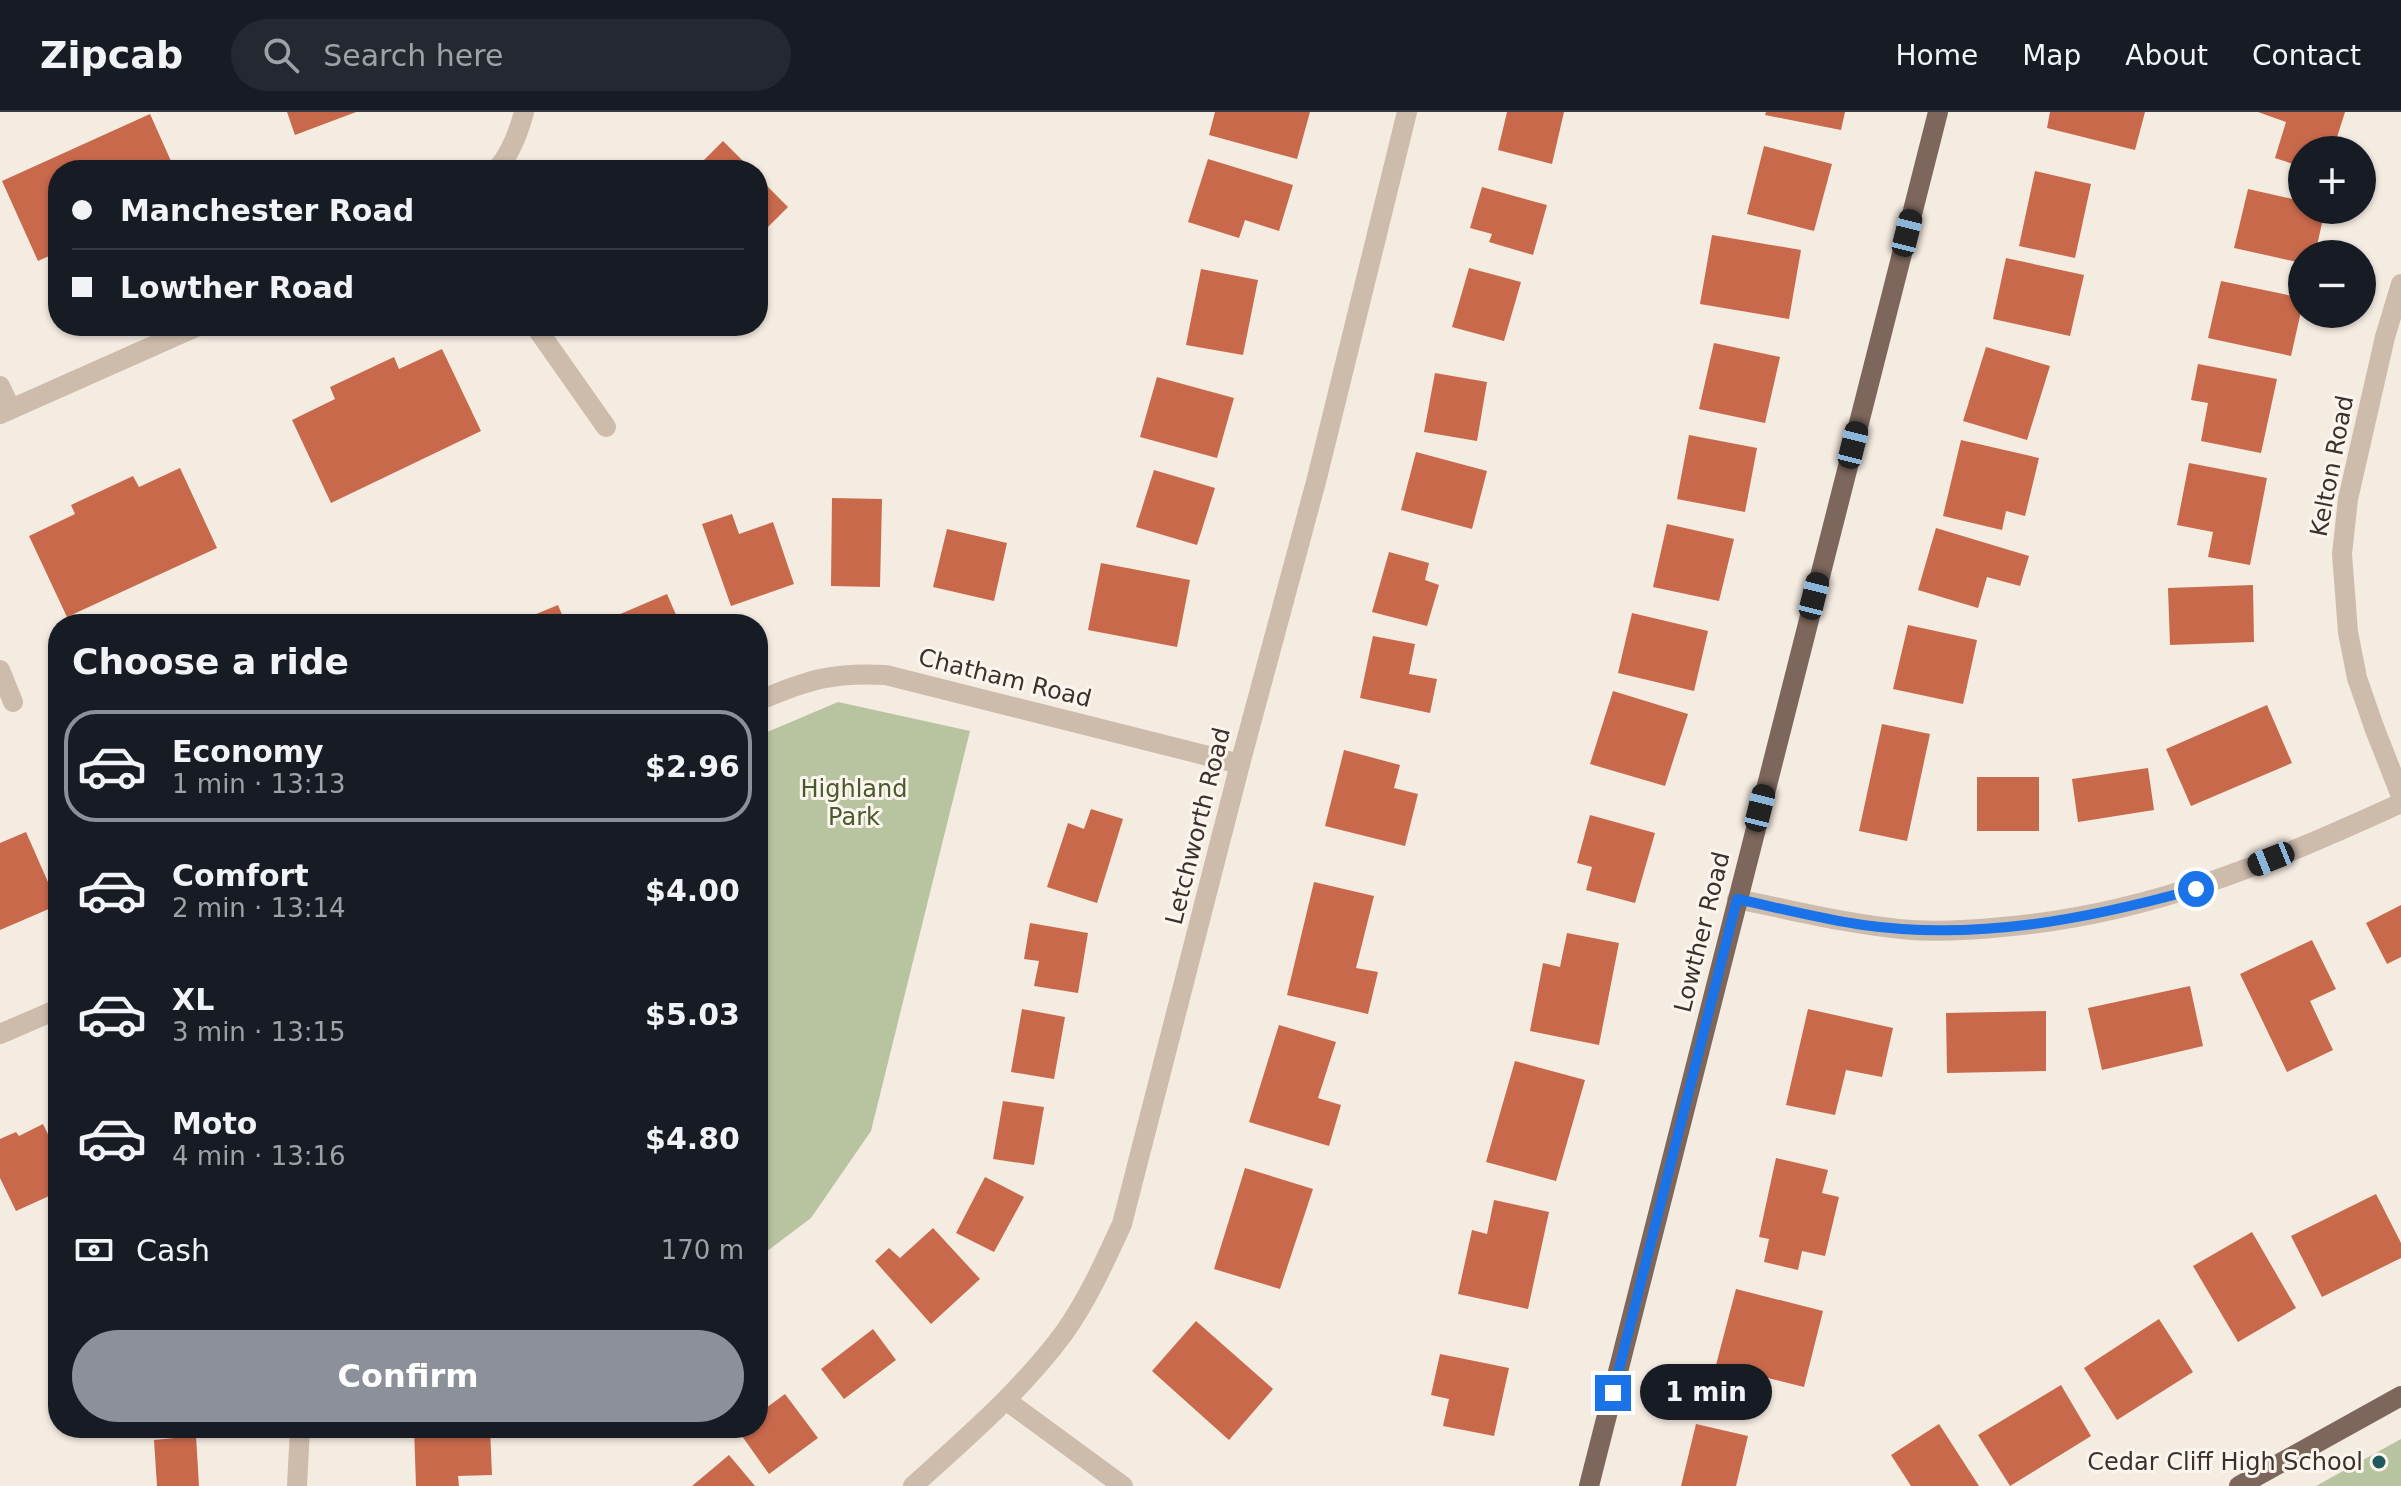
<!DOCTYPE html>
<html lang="en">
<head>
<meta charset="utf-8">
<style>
  :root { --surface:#171b24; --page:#242831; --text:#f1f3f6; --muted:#9ea1a6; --line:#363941; --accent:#8c9099 }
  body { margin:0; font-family:"DejaVu Sans",sans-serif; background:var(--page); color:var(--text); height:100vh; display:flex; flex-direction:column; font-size:30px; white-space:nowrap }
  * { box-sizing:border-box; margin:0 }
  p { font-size:26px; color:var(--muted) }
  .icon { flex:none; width:44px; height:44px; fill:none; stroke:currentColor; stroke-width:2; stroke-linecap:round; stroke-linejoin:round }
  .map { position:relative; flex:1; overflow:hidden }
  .sheet { position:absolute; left:48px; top:502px; width:720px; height:824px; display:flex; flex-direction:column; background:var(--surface); border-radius:32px; box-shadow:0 2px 6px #0004 }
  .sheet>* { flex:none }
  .guide { position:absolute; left:48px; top:48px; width:720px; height:176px; border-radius:32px; box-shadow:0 2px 6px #0004; display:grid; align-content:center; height:176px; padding:0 24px; background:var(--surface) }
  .controls { position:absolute; left:2288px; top:24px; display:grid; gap:16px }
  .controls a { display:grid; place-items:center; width:88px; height:88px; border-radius:50%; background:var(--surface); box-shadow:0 2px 6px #0004; font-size:40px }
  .end { position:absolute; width:36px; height:36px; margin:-18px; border:10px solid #1a73e8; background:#fff; box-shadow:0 0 0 4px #fff }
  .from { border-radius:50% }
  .bubble { position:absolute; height:56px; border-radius:28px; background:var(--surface); box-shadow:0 2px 6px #0004; font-size:26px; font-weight:700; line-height:56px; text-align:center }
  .car { position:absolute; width:24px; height:48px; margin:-24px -12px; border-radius:10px; box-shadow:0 0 6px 2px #0007; background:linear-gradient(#222 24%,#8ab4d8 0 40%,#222 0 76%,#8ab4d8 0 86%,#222 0) }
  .guide b { display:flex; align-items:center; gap:28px; height:76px; font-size:30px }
  .guide b+b { border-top:2px solid var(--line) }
  .guide i { width:20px; height:20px; background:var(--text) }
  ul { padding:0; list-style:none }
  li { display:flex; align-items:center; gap:24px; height:112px; margin:0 16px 12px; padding:0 8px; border:4px solid transparent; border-radius:32px }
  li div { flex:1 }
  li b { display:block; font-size:30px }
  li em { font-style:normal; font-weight:700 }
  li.selected { border-color:var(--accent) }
  li>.icon { width:72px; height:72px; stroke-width:1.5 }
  h2 { padding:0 24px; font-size:36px; line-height:96px }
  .pay { display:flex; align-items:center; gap:20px; height:88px; padding:0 24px; font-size:30px }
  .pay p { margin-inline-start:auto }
  .action { display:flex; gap:16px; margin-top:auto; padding:16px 24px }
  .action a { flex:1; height:92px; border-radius:48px; background:var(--accent); color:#fff; font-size:32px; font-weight:700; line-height:92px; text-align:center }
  header { display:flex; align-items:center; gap:48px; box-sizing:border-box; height:112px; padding:0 40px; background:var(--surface); border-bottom:2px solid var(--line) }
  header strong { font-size:38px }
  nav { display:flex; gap:44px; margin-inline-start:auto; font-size:28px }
  .search { width:560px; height:72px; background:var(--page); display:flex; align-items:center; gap:20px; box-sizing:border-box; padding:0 28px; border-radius:44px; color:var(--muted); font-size:30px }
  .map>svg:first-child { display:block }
  .green { fill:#b8c4a0 }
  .building { fill:#c8694b }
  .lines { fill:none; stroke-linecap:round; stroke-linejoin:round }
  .minor { stroke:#cdbbac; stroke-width:20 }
  .major { stroke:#7d675c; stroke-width:20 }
  .route { stroke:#1a73e8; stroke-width:10 }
  .poi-dot { fill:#1f5a5e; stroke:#fbf5ee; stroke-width:3 }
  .labels { text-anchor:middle; stroke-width:6; stroke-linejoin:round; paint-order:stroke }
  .street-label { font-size:24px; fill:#3b302b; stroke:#fbf5ee }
  .park-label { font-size:24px; fill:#4a5a2e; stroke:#fbf5ee }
  .poi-label { font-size:24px; fill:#3b302b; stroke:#fbf5ee; text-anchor:end }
</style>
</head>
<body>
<header>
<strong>Zipcab</strong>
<div class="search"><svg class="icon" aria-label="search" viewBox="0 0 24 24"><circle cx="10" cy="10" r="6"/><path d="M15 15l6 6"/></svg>Search here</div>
<nav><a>Home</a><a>Map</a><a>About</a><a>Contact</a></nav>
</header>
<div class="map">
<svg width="2401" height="1374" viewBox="0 0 2401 1374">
  <rect width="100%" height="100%" fill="#f4ebe1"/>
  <g class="green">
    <path d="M838,590L970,619L871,1019L811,1106L758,1146V624Z"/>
    <path d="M2401,1327V1374H2316Z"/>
  </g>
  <g class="building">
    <path d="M287,0H356L295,23Z"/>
    <path d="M1215,0H1310L1297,47L1209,23Z"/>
    <path d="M1507,0H1564L1552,52L1498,38Z"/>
    <path d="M1766,0H1845L1841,18L1765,3Z"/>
    <path d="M2050,0H2145L2135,38L2047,16Z"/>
    <path d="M2258,0H2345L2333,38H2302V55L2275,46L2286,10Z"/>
    <path d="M150,2L175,58H58V140L38,149L2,69Z"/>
    <path d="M723,29L752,58H694Z"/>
    <path d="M1764,34L1832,52L1814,119L1747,102Z"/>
    <path d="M1208,47L1293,73L1279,119L1245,108L1239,126L1188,110Z"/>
    <path d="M2035,59L2091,72L2075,146L2019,134Z"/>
    <path d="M758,65L788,95L758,125Z"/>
    <path d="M1482,75L1547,93L1533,143L1489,130L1492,122L1470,116Z"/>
    <path d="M2248,77L2302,89V98H2325L2315,142H2302V151L2234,136Z"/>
    <path d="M1712,123L1801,138L1789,207L1700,192Z"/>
    <path d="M2006,146L2084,163L2070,224L1993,207Z"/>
    <path d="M1469,156L1521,170L1504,229L1452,215Z"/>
    <path d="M1201,157L1258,168L1243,243L1186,233Z"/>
    <path d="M2221,169L2302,186V195L2291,244L2208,226Z"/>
    <path d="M1714,231L1780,245L1765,311L1699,297Z"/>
    <path d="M1986,235L2050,254L2027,328L1963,309Z"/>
    <path d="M442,237L481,319L331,391L292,308L335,287L330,275L394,245L399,257Z"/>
    <path d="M2198,252L2277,267L2261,341L2201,329L2208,291L2191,288Z"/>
    <path d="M1435,261L1487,270L1477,329L1424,320Z"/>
    <path d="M1157,265L1234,286L1217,346L1140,325Z"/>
    <path d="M1689,323L1757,336L1745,400L1677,387Z"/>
    <path d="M1961,328L2039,346L2025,404L2006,399L2002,418L1943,404Z"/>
    <path d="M1416,340L1487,359L1472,417L1401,398Z"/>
    <path d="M2189,351L2267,366L2250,453L2208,445L2213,420L2177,413Z"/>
    <path d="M180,356L217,436L67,505L29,424L75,402L71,393L133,364L139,375Z"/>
    <path d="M1154,358L1215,376L1197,433L1136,415Z"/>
    <path d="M832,386L882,387L880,475L831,474Z"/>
    <path d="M732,402L739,422L773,410L794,472L731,494L702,412Z"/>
    <path d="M1667,412L1734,427L1719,489L1653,475Z"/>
    <path d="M1936,416L2029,444L2020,474L1987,465L1978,496L1918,478Z"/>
    <path d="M947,417L1007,431L994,489L933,475Z"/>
    <path d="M1389,440L1429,451L1425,468L1439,473L1427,514L1372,500Z"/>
    <path d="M1101,451L1190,468L1177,535L1088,518Z"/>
    <path d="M2253,473L2254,530L2170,533L2168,476Z"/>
    <path d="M667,482L680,512H613L611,506Z"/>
    <path d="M558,493L566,512H512Z"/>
    <path d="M1632,501L1708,519L1694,579L1618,561Z"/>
    <path d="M1908,513L1977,528L1963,592L1893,577Z"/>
    <path d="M1373,524L1415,532L1409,562L1437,567L1430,601L1360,586Z"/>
    <path d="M1613,579L1688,602L1665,674L1590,652Z"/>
    <path d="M2267,593L2292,651L2191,694L2166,637Z"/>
    <path d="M1882,612L1930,622L1907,729L1859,719Z"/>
    <path d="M1344,638L1400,653L1394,676L1418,682L1405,734L1325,714Z"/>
    <path d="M2148,656L2154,698L2078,710L2072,667Z"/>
    <rect x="1977" y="665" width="62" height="54"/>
    <path d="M1091,697L1123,707L1097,791L1047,775L1068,711L1084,717Z"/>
    <path d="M1590,703L1655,721L1635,791L1586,778L1592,755L1577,751Z"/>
    <path d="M26,720L58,793L0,818V731Z"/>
    <path d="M1314,770L1374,784L1356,856L1378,860L1368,902L1287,883Z"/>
    <path d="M2401,793V845L2387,852L2366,811Z"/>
    <path d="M1030,811L1088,821L1078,881L1034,874L1039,849L1024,847Z"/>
    <path d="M1567,821L1619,831L1599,933L1530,919L1543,851L1560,855Z"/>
    <path d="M2312,828L2336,877L2310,889L2333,938L2287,960L2240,862Z"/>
    <path d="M2190,874L2203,934L2102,958L2088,896Z"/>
    <path d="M1022,897L1065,905L1054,967L1011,960Z"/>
    <path d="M1808,897L1893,916L1882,965L1846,958L1835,1003L1786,993Z"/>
    <path d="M2046,899V959L1947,961L1946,901Z"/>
    <path d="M1279,913L1336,930L1318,986L1341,993L1329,1034L1249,1010Z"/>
    <path d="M1515,949L1585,968L1556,1069L1486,1050Z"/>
    <path d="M1003,989L1044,995L1034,1053L993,1047Z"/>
    <path d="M43,1012L58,1043V1080L16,1099L0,1066V1027L16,1020L19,1024Z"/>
    <path d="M1776,1046L1828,1058L1822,1081L1839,1085L1825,1144L1802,1139L1798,1158L1764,1150L1769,1127L1759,1125Z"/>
    <path d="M1245,1056L1313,1077L1280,1177L1214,1157Z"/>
    <path d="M985,1065L1024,1085L994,1140L956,1121Z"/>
    <path d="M2376,1082L2401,1131V1146L2322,1185L2291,1124Z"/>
    <path d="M1494,1088L1549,1100L1528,1197L1458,1182L1472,1118L1487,1122Z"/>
    <path d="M933,1116L980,1167L931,1212L875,1149L889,1136L900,1146Z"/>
    <path d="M2252,1120L2296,1196L2238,1230L2193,1154Z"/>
    <path d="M1736,1177L1823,1199L1804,1275L1716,1253Z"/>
    <path d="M2159,1207L2193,1260L2117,1308L2084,1256Z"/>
    <path d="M1196,1209L1273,1277L1229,1328L1152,1259Z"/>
    <path d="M873,1217L896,1248L844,1287L821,1257Z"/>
    <path d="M1440,1242L1509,1256L1494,1324L1443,1314L1449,1287L1431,1283Z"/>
    <path d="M2061,1273L2091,1324L2010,1374L1978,1323Z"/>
    <path d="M785,1282L818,1326L769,1362L737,1317L758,1316V1302Z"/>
    <path d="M1696,1312L1748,1324L1736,1374H1681Z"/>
    <path d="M1939,1312L1979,1374H1911L1891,1343Z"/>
    <path d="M414,1316H490L492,1363L458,1364L459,1374H416Z"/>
    <path d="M196,1324L199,1374H157L154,1328Z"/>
    <path d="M729,1343L755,1374H692Z"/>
  </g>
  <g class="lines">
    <g class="minor">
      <path d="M496,58C510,43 519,19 524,0"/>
      <path d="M2401,172L2385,225L2348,387L2342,442L2348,520L2357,566L2374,615L2401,684"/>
      <path d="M535,214L606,315"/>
      <path d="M0,274L11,297"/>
      <path d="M0,302L198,214"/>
      <path d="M0,558L13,590"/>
      <path d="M758,589C807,568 832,560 886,563L1240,652"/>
      <path d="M1737,787C1795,799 1852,813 1911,818C1941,820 1972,818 2002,815C2148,803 2269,751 2401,691"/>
      <path d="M0,922L58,897"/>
      <path d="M1007,1289L1123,1374"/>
      <path d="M297,1374L300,1316"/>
      <path d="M913,1374C966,1326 1021,1279 1064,1221C1088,1187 1105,1149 1122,1112L1240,652L1317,366L1407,0"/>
    </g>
    <g class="major">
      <path d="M1589,1374L1938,0"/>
      <path d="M2239,1374L2401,1284"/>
    </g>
  </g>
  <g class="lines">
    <path class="route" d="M1613,1281L1737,787C1779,796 1821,807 1863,813C1977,829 2088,807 2196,777"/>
  </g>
  <circle class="poi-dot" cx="2379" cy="1350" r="8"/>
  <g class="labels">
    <g class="street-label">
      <text transform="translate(2332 354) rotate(-79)" y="8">Kelton Road</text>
      <text transform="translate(1005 566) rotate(14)" y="8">Chatham Road</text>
      <text transform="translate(1198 714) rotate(-76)" y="8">Letchworth Road</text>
      <text transform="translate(1702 820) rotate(-76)" y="8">Lowther Road</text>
    </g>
    <g class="park-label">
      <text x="854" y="685">Highland<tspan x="854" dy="28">Park</tspan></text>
    </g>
    <g class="poi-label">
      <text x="2363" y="1358">Cedar Cliff High School</text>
    </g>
  </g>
</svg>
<div class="controls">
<a>+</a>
<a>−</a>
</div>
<i class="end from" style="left:2196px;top:777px"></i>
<i class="end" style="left:1613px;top:1281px"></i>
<div class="bubble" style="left:1640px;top:1252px;width:132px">1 min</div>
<i class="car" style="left:1907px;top:121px;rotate:14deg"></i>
<i class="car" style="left:1853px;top:333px;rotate:14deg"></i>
<i class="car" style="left:1814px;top:484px;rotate:14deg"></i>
<i class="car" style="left:1760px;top:696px;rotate:14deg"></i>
<i class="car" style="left:2271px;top:747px;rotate:248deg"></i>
<div class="guide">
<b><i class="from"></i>Manchester Road</b>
<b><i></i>Lowther Road</b>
</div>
<section class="sheet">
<h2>Choose a ride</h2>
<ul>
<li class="selected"><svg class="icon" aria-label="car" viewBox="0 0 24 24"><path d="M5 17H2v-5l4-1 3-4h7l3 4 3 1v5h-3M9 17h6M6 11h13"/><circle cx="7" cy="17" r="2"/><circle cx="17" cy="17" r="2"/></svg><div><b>Economy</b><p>1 min · 13:13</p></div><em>$2.96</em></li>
<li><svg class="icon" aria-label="car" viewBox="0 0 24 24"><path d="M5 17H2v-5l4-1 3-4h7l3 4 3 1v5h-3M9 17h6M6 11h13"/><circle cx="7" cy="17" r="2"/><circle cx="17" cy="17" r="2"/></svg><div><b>Comfort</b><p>2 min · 13:14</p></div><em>$4.00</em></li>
<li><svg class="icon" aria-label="car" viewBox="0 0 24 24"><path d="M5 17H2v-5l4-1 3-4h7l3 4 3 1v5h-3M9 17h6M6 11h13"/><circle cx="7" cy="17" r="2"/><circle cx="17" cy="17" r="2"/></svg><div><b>XL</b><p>3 min · 13:15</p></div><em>$5.03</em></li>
<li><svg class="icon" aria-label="car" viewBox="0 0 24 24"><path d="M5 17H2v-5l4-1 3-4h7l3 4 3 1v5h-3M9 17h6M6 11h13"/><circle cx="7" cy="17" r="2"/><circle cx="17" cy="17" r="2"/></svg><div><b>Moto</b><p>4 min · 13:16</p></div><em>$4.80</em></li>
</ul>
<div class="pay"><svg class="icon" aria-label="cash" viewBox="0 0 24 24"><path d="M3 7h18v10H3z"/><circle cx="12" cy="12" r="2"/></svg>Cash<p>170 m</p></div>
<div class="action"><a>Confirm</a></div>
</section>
</div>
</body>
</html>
